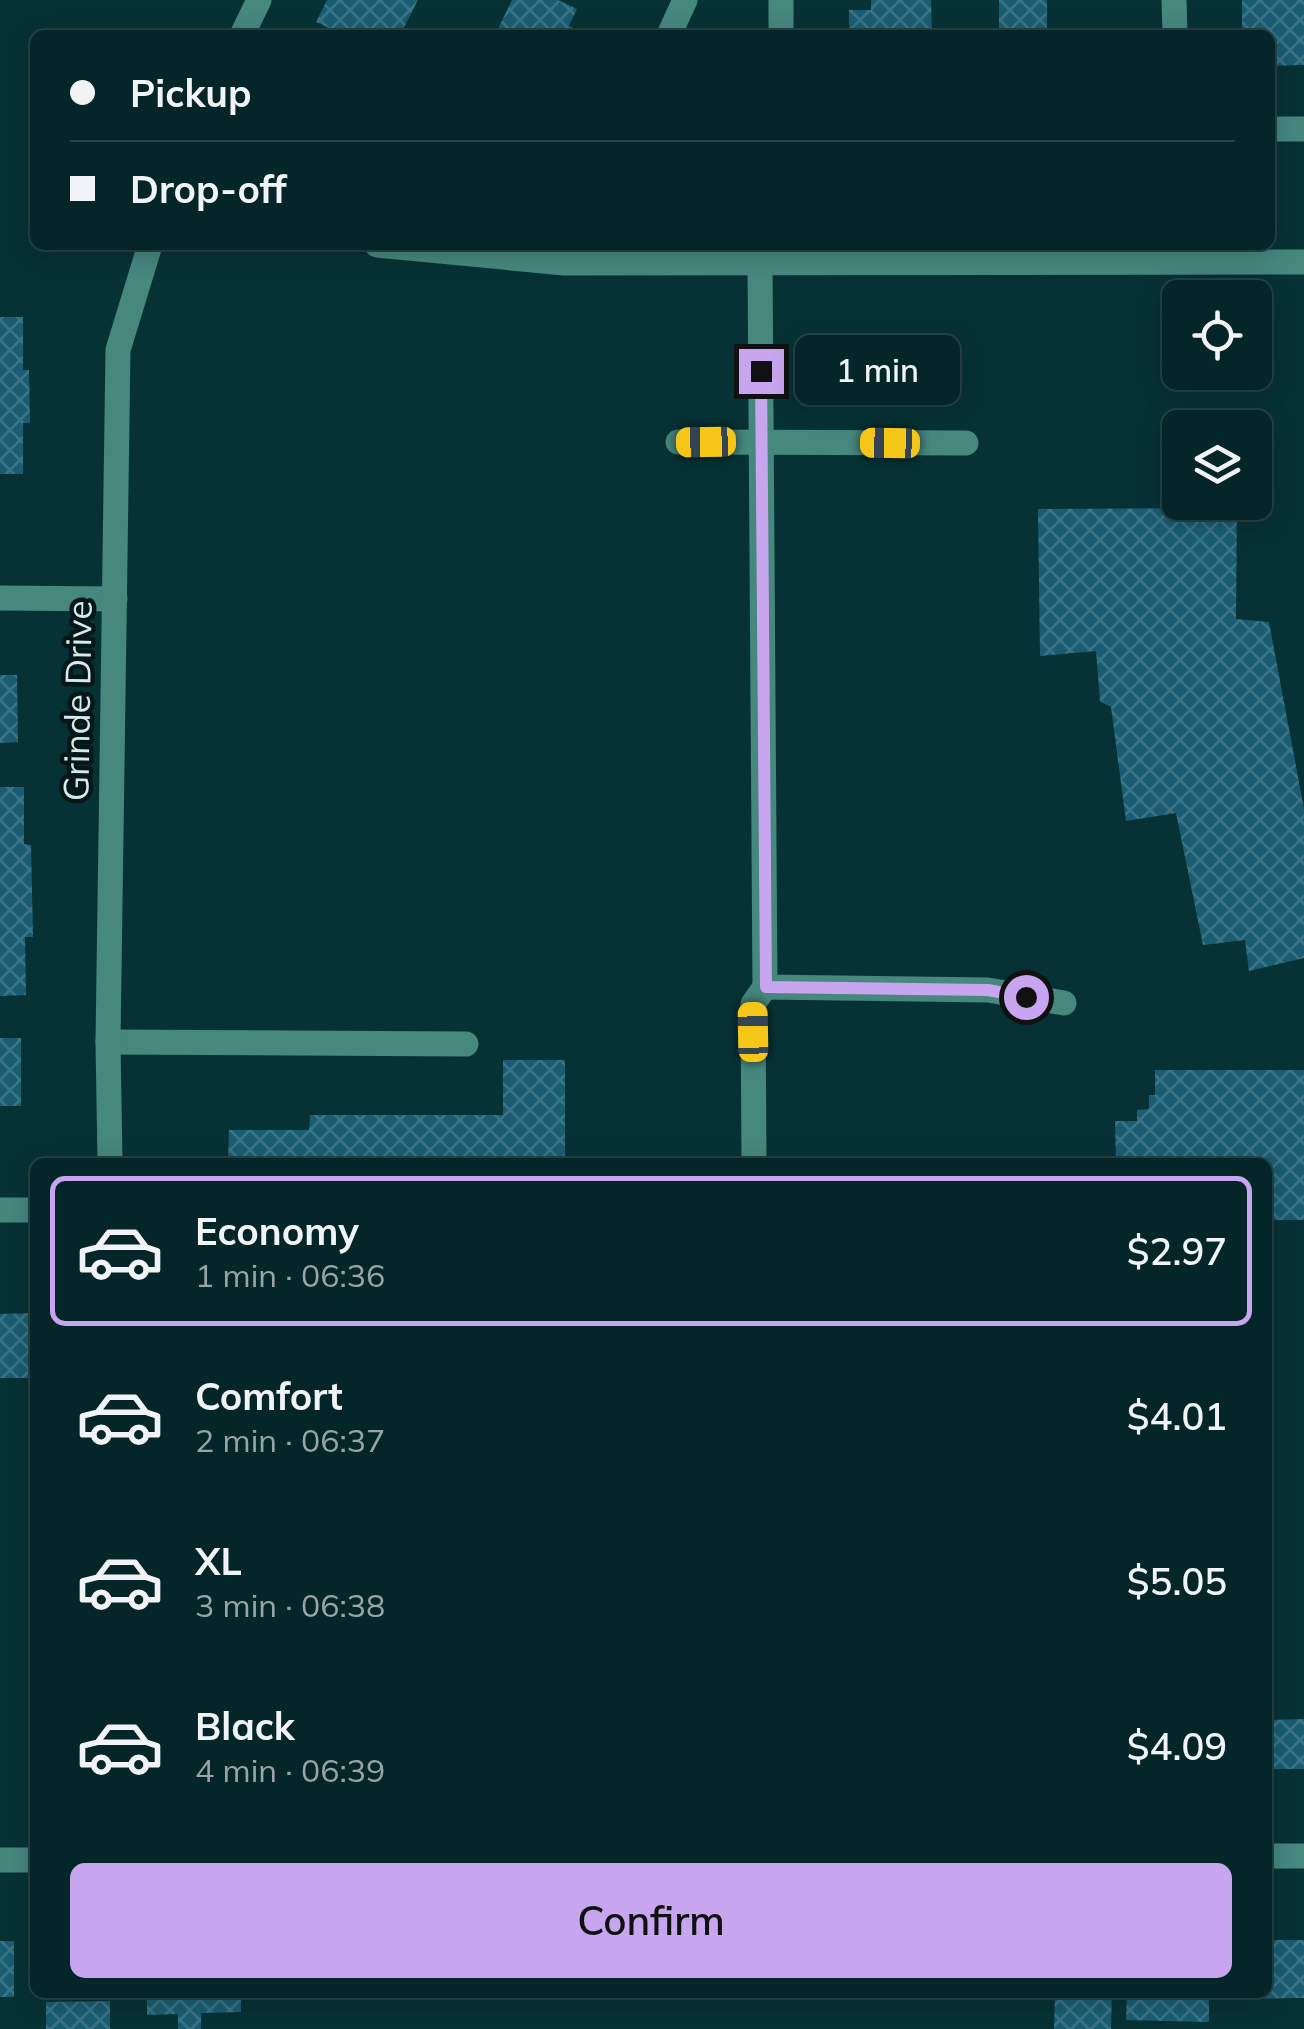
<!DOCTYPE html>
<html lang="en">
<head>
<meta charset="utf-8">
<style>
  :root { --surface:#052628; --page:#133234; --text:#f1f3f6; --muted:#97a5a8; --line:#264345; --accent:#c7a6ef }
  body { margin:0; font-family:Mulish,sans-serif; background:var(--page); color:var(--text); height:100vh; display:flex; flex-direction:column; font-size:38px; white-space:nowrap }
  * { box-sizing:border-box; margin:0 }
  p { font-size:32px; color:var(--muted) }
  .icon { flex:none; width:55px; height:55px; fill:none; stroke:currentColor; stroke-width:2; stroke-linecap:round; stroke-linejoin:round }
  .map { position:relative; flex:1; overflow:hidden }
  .sheet { position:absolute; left:30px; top:1158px; width:1242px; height:840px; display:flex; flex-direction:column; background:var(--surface); border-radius:15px; box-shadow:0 5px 25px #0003,0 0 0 2px var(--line) }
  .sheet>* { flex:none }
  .guide { position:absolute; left:30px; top:30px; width:1245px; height:220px; border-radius:15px; box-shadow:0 5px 25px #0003,0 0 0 2px var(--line); display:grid; align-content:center; height:220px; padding:0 40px; background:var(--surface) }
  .buttons { position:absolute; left:1162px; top:280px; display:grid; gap:20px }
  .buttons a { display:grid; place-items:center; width:110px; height:110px; border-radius:15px; background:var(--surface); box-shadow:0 5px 25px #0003,0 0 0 2px var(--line); font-size:50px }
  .end { position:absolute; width:45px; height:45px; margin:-22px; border:12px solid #c7a6ef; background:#111; box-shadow:0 0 0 5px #111 }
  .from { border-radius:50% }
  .bubble { position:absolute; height:70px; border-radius:15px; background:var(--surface); box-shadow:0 5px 25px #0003,0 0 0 2px var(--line); font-size:32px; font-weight:600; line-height:70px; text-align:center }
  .car { position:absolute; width:30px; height:60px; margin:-30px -15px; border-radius:12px; box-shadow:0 0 8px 2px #0007; background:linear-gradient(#f5c518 24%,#345 0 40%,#f5c518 0 76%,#345 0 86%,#f5c518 0) }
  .guide b { display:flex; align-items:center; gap:35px; height:95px; font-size:38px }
  .guide b+b { border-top:2px solid var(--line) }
  .guide i { width:25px; height:25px; background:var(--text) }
  ul { padding:18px 0 0; list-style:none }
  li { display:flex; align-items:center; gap:30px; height:150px; margin:0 20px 15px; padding:0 20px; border:5px solid transparent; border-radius:15px }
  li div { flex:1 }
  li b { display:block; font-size:38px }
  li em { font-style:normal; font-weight:600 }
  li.active { border-color:var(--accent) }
  li>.icon { width:90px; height:90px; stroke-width:1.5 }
  .action { display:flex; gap:20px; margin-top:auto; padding:20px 40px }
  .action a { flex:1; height:115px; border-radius:15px; background:var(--accent); color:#111; font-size:40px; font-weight:600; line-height:115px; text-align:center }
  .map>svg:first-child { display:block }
  .building { fill:url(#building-cross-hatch) }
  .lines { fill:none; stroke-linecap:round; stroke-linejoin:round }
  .minor { stroke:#46877e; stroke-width:25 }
  .route { stroke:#c7a6ef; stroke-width:12 }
  .labels { text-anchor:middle; stroke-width:9; stroke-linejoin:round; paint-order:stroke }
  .street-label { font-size:35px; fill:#d5eaec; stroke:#071718 }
</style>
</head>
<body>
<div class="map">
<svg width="1304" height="2029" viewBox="0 0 1304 2029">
  <defs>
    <pattern id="building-cross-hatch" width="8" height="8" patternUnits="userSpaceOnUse" patternTransform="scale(2.5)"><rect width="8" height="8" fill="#1a5d73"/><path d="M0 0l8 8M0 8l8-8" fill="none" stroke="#3a7487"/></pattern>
  </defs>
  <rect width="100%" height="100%" fill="#073235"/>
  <g class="building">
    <path d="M327,0H418L400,35H336L337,32L316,22Z"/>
    <path d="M512,0H558L577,9L569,26L587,35H495Z"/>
    <path d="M871,0H931L932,35H849V10H871Z"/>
    <rect x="999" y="0" width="48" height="35"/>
    <path d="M1242,0H1304V65L1270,66V35H1242Z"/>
    <path d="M0,317H23V370H29L30,423H23V474H0Z"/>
    <path d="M1237,508L1236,619L1269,622L1304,809V958L1249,971L1245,940L1203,945L1176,813L1126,821L1111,707L1100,701L1096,651L1040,656L1038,509Z"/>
    <path d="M0,675H17L18,742L0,743Z"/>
    <path d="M0,787H24V844L31,845L33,937H25L26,995L0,996Z"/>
    <rect x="0" y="1038" width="21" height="68"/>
    <path d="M503,1060H565V1162H215V1159H228L229,1130H309L310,1115H503Z"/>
    <path d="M1155,1070H1304V1220H1268V1162H1116L1115,1121H1137V1110L1149,1109V1095H1155Z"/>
    <path d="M32,1313L33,1378H0V1314Z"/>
    <path d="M1304,1719V1769H1268V1720Z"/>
    <path d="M1268,1940H1304V1998L1229,1999V1992H1268Z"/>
    <rect x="0" y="1941" width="14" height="56"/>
    <path d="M147,1992H241V2012L201,2013V2029H178V2014L147,2015Z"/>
    <path d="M1055,1992H1112L1111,2029H1054Z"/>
    <path d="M1127,1992H1209V2022L1126,2020Z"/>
    <path d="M110,2001V2029H46V2002Z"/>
  </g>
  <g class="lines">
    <g class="minor">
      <path d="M1174,0L1175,35"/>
      <path d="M242,35L259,0"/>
      <path d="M669,35L685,0"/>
      <path d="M781,35V0"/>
      <path d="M1270,129H1304"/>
      <path d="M377,245L564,263L1304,262"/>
      <path d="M760,265L765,987L988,990L1064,1003"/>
      <path d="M678,442L966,443"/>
      <path d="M0,598L115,599"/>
      <path d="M108,1042L466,1044"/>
      <path d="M110,1162L108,1042L118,350L150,245"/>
      <path d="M754,1162L753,1004L765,987"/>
      <path d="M0,1210H35"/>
      <path d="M1268,1856H1304"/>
      <path d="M0,1860H35"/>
    </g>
  </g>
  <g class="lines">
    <path class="route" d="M761,371L766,987L988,990L1026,997"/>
  </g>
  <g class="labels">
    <g class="street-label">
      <text transform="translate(78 701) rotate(-89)" y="12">Grinde Drive</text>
    </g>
  </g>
</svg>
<div class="buttons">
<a><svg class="icon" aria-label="locate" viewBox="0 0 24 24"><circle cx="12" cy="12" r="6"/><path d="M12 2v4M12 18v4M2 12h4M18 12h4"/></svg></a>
<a><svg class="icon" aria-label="layers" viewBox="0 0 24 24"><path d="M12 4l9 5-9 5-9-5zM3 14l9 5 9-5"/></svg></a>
</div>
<i class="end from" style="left:1026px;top:997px"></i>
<i class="end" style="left:761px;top:371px"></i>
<div class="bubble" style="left:795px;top:335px;width:165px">1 min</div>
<i class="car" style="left:706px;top:442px;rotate:269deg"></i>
<i class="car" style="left:890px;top:443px;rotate:271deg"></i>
<i class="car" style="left:753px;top:1032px;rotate:359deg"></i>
<div class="guide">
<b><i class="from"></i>Pickup</b>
<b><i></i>Drop-off</b>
</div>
<section class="sheet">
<ul>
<li class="active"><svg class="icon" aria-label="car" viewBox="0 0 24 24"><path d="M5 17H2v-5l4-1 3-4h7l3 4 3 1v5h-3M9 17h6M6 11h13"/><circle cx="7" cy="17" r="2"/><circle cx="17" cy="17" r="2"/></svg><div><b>Economy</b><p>1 min · 06:36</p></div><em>$2.97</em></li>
<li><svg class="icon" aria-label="car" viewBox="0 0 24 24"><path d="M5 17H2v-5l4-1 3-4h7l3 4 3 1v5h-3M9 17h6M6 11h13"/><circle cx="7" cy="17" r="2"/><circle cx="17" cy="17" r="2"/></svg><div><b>Comfort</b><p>2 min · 06:37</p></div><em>$4.01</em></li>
<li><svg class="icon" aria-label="car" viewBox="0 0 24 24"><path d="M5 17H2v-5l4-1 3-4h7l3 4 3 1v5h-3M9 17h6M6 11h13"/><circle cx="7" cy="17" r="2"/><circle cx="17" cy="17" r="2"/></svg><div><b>XL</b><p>3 min · 06:38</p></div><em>$5.05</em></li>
<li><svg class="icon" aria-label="car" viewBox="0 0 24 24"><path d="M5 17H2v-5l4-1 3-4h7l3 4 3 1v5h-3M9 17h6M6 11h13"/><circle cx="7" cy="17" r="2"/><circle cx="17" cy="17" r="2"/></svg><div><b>Black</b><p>4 min · 06:39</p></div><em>$4.09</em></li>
</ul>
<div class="action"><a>Confirm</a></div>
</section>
</div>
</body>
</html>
